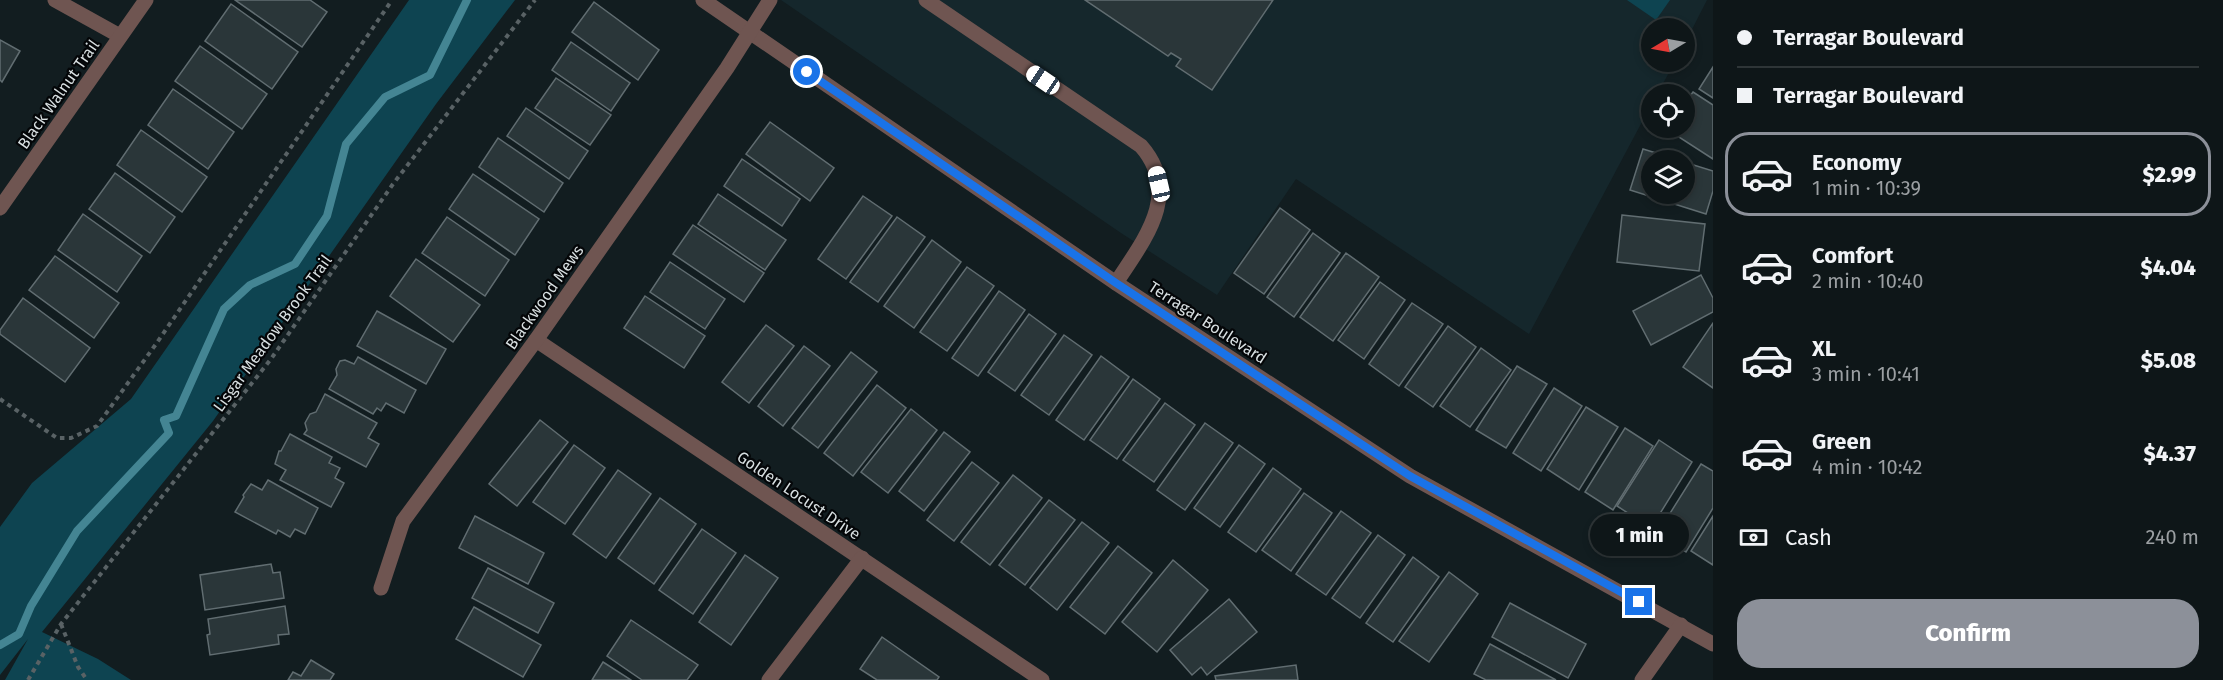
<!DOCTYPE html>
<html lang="en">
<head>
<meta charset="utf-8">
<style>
  :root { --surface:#0e1618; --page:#171f21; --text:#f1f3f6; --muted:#9b9fa2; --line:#2e3537; --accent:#8c9099 }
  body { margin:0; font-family:"Fira Sans",sans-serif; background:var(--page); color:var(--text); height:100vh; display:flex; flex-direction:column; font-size:22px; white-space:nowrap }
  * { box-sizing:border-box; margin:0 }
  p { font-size:20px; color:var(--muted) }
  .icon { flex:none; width:33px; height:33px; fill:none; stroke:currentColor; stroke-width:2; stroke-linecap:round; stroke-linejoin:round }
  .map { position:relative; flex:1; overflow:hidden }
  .details { display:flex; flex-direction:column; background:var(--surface); width:510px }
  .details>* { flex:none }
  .guide { display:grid; align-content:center; height:132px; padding:0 24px; background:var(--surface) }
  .needle { width:39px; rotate:260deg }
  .controls { position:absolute; left:1641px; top:18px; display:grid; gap:12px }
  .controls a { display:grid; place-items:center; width:54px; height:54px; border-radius:50%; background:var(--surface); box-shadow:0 3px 9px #0003,0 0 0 2px var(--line); font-size:30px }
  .end { position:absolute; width:27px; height:27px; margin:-14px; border:8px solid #1a73e8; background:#fff; box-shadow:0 0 0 3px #fff }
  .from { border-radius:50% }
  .bubble { position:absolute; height:42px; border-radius:21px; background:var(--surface); box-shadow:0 3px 9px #0003,0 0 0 2px var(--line); font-size:20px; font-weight:800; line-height:42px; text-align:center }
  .car { position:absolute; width:18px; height:36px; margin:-18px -9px; border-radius:8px; box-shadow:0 0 4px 2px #0007; background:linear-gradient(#fff 24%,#345 0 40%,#fff 0 76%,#345 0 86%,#fff 0) }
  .guide b { display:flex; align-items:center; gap:21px; height:57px; font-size:22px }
  .guide b+b { border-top:2px solid var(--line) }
  .guide i { width:15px; height:15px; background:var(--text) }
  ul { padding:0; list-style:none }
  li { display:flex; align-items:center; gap:18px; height:84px; margin:0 12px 9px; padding:0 12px; border:3px solid transparent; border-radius:24px }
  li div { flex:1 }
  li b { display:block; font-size:22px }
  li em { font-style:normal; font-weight:800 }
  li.on { border-color:var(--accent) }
  li>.icon { width:54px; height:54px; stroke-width:1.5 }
  .pay { display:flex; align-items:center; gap:15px; height:66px; padding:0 24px; font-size:22px }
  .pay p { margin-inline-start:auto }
  .cta { display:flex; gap:12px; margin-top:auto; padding:12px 24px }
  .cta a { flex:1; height:69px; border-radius:24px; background:var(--accent); color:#fff; font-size:24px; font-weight:800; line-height:69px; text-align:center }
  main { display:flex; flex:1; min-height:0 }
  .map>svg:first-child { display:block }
  .built { fill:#15272c }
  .green { fill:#0e4451 }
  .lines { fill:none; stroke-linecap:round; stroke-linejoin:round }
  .stream { stroke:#448593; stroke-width:8 }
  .building { fill:#2a3639; stroke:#616d71; stroke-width:1.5 }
  .path { stroke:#596265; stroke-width:4; stroke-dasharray:4.5 4.5; stroke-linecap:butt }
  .minor { stroke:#6f5551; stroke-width:15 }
  .route { stroke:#1a73e8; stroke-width:8 }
  .labels { text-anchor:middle; stroke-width:4.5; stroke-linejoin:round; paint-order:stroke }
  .street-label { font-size:16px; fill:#d8dfe1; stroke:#040608 }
</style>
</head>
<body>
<main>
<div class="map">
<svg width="1713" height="680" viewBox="0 0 1713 680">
  <rect width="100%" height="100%" fill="#121d20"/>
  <path class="built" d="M781,0H1707L1685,43L1684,28H1652V62H1675L1657,94H1652L1651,105L1529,334L1296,179L1217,295L1121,233Z"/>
  <g class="green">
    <path d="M409,0H515L436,104L213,421L42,632L98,659L131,680H5L28,639L0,675V527L32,483L131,399Z"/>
    <path d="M1627,0H1670L1656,20Z"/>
  </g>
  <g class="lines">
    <path class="stream" d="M0,645L19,634L31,606L77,531L169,433L164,420L176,416L224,309L250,285L295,264L327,216L346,144L385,97L430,75L467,0"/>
  </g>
  <g class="building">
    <path d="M235,0H310L327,12L302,47Z"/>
    <path d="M1085,0H1273L1212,90L1176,66L1181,59L1171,53L1168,56Z"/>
    <path d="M594,2L659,50L638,80L572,32Z"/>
    <path d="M231,4L298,52L272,89L205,41Z"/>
    <path d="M0,40L20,51L2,82L0,80Z"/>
    <path d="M571,42L630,83L611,111L552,70Z"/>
    <path d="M200,46L267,94L242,129L175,81Z"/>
    <path d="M1713,67V98L1699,89Z"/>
    <path d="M556,78L611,115L590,145L535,108Z"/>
    <path d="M173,89L234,132L208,169L148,125Z"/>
    <path d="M1693,92L1713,105V159L1668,130L1669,128H1684V104Z"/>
    <path d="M526,108L588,151L569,179L507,136Z"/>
    <path d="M770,122L834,168L810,201L746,154Z"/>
    <path d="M141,130L207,177L182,212L117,165Z"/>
    <path d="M498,138L563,183L544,212L479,167Z"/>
    <path d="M1643,149L1679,160H1652V194H1684V162L1713,171V191L1706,214L1630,190Z"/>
    <path d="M742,159L800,199L782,226L724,186Z"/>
    <path d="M115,173L175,217L150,253L89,209Z"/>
    <path d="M473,174L539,219L515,255L449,209Z"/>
    <path d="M718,194L786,240L765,270L698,224Z"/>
    <path d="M863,196L892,216L846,279L818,259Z"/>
    <path d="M1280,208L1310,230L1264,294L1234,273Z"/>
    <path d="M83,214L142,256L117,292L58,250Z"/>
    <path d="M1622,215L1705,224L1699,271L1617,262Z"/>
    <path d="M447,217L509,260L485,296L422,253Z"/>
    <path d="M897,217L925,237L878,302L850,282Z"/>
    <path d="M693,225L764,273L744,302L673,254Z"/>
    <path d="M1313,233L1340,253L1294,317L1267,297Z"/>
    <path d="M932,240L961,262L914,328L884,306Z"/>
    <path d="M1346,253L1379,277L1333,341L1300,317Z"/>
    <path d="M55,256L119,303L94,338L29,290Z"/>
    <path d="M416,259L480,305L453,342L390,296Z"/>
    <path d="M670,262L725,299L705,329L650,292Z"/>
    <path d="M967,267L994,286L947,351L920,332Z"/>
    <path d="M1701,275L1713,298V312L1651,345L1633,311Z"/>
    <path d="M1380,282L1405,300L1364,359L1338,340Z"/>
    <path d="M999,291L1025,310L978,376L952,358Z"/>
    <path d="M645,296L705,336L684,368L624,328Z"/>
    <path d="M23,298L90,348L65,382L0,334V330Z"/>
    <path d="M1412,303L1443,324L1399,386L1369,364Z"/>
    <path d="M377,311L446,349L426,384L357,346Z"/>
    <path d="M1029,314L1056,334L1015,391L988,372Z"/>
    <path d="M1713,323V388L1683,367Z"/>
    <path d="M766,325L794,346L749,403L722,382Z"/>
    <path d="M1448,326L1476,347L1433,407L1405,387Z"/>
    <path d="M1064,335L1092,355L1049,415L1021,395Z"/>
    <path d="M804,346L830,366L783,426L758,406Z"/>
    <path d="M1481,348L1511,370L1470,427L1440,406Z"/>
    <path d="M851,352L877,372L818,448L792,428Z"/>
    <path d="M1101,356L1129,377L1084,440L1056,420Z"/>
    <path d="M358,357L416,390L404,413L386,403L381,411L377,408L373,414L329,389L337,375L336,369L340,361L345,360L354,364Z"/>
    <path d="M1517,366L1547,384L1506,448L1476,430Z"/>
    <path d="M1133,379L1160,399L1117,459L1090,440Z"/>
    <path d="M877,385L906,408L853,476L824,453Z"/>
    <path d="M1554,388L1582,406L1541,471L1513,453Z"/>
    <path d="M325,394L377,423L368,438L379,444L366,467L304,434L307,430L305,423L310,414L316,412Z"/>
    <path d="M1165,403L1195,425L1154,482L1123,460Z"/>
    <path d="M1586,407L1618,427L1579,490L1547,469Z"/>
    <path d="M911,409L937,430L888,493L861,472Z"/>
    <path d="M540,420L568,442L517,506L489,484Z"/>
    <path d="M1205,423L1233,443L1185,510L1157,490Z"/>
    <path d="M1625,428L1653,446L1613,510L1585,492Z"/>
    <path d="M944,432L970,452L924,511L899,491Z"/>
    <path d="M290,434L332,457L329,463L340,468L335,478L344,483L331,507L280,480L286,470L275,464L279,451H281Z"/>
    <path d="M1659,440L1692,462L1651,528L1617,506Z"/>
    <path d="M574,445L605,468L565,524L533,502Z"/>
    <path d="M1239,445L1265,464L1220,527L1194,508Z"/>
    <path d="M972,462L999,483L954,541L927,520Z"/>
    <path d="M1701,464L1713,471V508L1686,552L1657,534Z"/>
    <path d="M1273,468L1301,489L1256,552L1228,532Z"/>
    <path d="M618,470L651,494L606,558L573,534Z"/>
    <path d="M1013,475L1042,498L990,565L961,542Z"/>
    <path d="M268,480L318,508L305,534L295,529L290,537L278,530L276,534L235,512L244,497L243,495L251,484L262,490Z"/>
    <path d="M1304,493L1332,513L1291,571L1262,550Z"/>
    <path d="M660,498L696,524L654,584L618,558Z"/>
    <path d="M1049,500L1075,520L1025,585L999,565Z"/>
    <path d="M1341,511L1371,533L1326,595L1296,574Z"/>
    <path d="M475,516L544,553L528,584L459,548Z"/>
    <path d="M1713,516V565L1691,551Z"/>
    <path d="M1082,522L1109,543L1057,610L1030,588Z"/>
    <path d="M702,529L736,553L693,614L659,590Z"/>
    <path d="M1378,535L1405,555L1360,618L1332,598Z"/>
    <path d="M1118,546L1152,573L1105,634L1070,607Z"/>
    <path d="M745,555L778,578L731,645L699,622Z"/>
    <path d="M1413,557L1439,577L1393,642L1366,623Z"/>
    <path d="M1173,560L1208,590L1157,652L1122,622Z"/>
    <path d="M271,564L273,573L280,572L284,598L205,610L200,575Z"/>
    <path d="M488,568L554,603L538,633L472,598Z"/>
    <path d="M1449,572L1478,594L1429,662L1399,641Z"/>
    <path d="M1229,599L1257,632L1207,675L1201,667L1192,675L1170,650Z"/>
    <path d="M1510,603L1586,644L1568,678L1492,637Z"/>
    <path d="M285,606L289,634L278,635L279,644L210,655L207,635L210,634L208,619Z"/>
    <path d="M474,607L541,645L523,677L456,639Z"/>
    <path d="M631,620L698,665L687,680H642L607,656Z"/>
    <path d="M882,637L939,677L937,680H877L860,669Z"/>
    <path d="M1490,644L1556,680H1486L1474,674Z"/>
    <path d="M311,660L334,674L330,680H288L293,672L301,676Z"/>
    <path d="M603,662L631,680H592Z"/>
    <path d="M1296,665L1298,680H1216L1215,676Z"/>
  </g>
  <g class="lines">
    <g class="path">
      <path d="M0,399L57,438H71L97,426L156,344L392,0"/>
      <path d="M61,624L78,667L87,680"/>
      <path d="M28,680L61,624L271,359L393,184L535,0"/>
    </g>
    <g class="minor">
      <path d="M55,0L120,36"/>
      <path d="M703,0L1116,283L1410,476L1713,644"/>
      <path d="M926,0L1141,146C1183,194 1143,241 1116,283"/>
      <path d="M0,208L146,0"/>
      <path d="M536,340L1042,680"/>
      <path d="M381,588L403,521L536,340L727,68L770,0"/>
      <path d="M769,680L862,558"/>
      <path d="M1642,680L1681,625"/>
    </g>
  </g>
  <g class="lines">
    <path class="route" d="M807,72L1116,283L1410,476L1639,602"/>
  </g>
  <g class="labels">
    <g class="street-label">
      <text transform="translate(58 94) rotate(-55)" y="6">Black Walnut Trail</text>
      <text transform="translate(544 297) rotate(-55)" y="6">Blackwood Mews</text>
      <text transform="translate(1208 322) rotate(33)" y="6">Terragar Boulevard</text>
      <text transform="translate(272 333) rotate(-54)" y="6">Lisgar Meadow Brook Trail</text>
      <text transform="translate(799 495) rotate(34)" y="6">Golden Locust Drive</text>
    </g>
  </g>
</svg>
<div class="controls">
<a><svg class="needle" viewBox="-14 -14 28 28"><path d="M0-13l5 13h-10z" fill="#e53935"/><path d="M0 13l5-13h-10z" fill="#9b9fa2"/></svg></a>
<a><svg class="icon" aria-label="locate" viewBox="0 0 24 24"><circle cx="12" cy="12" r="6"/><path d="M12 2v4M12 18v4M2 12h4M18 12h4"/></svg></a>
<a><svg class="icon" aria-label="layers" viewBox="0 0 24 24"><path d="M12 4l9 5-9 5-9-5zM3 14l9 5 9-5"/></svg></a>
</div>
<i class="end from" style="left:807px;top:72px"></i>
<i class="end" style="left:1639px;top:602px"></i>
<div class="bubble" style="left:1590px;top:514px;width:99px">1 min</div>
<i class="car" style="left:1043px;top:80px;rotate:304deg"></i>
<i class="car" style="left:1159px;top:184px;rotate:347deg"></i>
</div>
<section class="details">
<div class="guide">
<b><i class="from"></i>Terragar Boulevard</b>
<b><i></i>Terragar Boulevard</b>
</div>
<ul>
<li class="on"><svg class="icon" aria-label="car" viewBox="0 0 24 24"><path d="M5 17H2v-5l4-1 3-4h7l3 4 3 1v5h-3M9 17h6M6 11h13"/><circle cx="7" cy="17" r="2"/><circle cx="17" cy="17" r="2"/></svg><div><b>Economy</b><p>1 min · 10:39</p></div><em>$2.99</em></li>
<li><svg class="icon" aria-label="car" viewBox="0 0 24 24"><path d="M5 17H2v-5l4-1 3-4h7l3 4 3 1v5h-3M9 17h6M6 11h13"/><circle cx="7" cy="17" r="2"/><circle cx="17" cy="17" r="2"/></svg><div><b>Comfort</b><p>2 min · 10:40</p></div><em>$4.04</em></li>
<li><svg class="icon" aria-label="car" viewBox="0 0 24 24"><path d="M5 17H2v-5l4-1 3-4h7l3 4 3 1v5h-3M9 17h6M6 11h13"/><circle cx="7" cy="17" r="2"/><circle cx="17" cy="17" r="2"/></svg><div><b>XL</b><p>3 min · 10:41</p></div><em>$5.08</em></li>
<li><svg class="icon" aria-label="car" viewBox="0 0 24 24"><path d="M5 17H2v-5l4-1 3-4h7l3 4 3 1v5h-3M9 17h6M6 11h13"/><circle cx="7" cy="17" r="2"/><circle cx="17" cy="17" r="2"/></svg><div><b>Green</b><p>4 min · 10:42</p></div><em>$4.37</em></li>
</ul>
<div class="pay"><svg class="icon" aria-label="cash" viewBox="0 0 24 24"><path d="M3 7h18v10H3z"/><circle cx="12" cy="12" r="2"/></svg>Cash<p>240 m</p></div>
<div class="cta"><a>Confirm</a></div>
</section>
</main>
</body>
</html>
